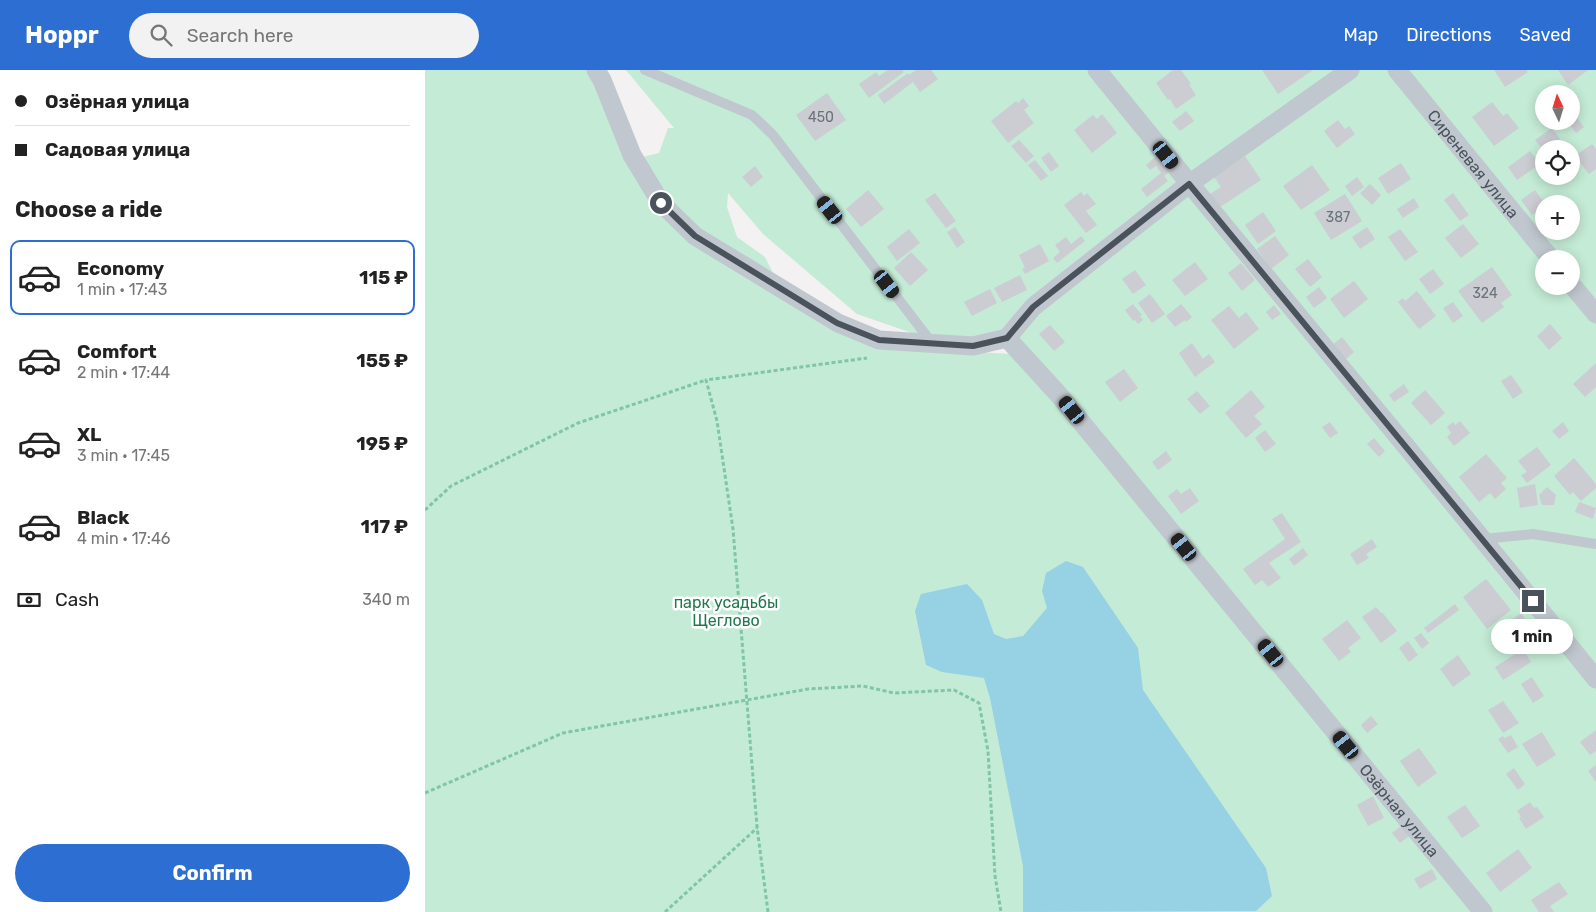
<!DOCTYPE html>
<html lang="en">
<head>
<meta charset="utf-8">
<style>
  :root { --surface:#fff; --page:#f2f2f2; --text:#222; --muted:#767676; --line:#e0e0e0; --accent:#2c6ed2 }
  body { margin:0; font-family:Rubik,sans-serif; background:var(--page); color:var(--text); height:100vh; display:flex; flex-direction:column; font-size:19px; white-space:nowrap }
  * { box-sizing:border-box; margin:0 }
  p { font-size:16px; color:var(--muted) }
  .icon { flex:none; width:28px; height:28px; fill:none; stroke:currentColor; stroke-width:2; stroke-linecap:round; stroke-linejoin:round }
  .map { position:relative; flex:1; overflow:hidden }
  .sheet { display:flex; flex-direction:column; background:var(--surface); width:425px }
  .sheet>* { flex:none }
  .guide { display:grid; align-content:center; height:110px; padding:0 15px; background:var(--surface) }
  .needle { width:32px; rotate:356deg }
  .fabs { position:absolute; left:1110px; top:15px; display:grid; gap:10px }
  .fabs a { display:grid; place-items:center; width:45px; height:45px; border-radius:50%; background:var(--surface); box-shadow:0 2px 12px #0003; font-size:25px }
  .end { position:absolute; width:22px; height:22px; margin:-11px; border:6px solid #4a535c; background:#fff; box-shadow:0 0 0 2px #fff }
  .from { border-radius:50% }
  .bubble { position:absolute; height:35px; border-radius:18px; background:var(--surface); box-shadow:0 2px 12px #0003; font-size:16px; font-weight:700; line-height:35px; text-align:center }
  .car { position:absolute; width:15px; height:30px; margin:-15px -8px; border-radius:6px; box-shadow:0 0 4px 1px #0007; background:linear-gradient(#222 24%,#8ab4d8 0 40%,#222 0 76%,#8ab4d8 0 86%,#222 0) }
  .guide b { display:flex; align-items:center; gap:18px; height:48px; font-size:19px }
  .guide b+b { border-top:1px solid var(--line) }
  .guide i { width:12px; height:12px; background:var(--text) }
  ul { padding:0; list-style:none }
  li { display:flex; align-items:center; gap:15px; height:75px; margin:0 10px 8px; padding:0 5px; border:2px solid transparent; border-radius:10px }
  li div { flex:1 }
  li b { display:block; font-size:19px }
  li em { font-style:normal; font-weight:700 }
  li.selected { border-color:var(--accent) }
  li>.icon { width:45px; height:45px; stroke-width:1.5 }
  h2 { padding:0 15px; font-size:22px; line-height:60px }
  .pay { display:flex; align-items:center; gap:12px; height:55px; padding:0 15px; font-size:19px }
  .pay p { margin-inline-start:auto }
  .button { display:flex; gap:10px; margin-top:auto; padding:10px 15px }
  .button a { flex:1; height:58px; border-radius:30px; background:var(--accent); color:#fff; font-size:20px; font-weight:700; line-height:58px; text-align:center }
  header { display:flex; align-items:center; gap:30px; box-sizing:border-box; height:70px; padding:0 25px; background:var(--accent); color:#fff }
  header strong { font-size:24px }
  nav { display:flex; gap:28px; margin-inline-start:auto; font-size:18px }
  .search { width:350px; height:45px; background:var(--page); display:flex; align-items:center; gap:12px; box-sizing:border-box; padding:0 18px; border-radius:28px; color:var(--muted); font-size:19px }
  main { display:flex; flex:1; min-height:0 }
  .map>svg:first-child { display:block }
  .green { fill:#c4ebd5; fill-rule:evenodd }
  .water { fill:#96d1e4 }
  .building { fill:#cbcdd3 }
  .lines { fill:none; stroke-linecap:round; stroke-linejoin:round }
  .path { stroke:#80c6a6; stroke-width:3; stroke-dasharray:4 2.5; stroke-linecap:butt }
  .lane { stroke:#c0c7ce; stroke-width:10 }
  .street { stroke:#c0c7ce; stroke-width:19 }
  .route { stroke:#4a535c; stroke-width:6 }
  .labels { text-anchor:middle; stroke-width:5; stroke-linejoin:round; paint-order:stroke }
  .number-label { font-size:14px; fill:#6a727a }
  .street-label { font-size:16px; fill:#4a535c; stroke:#fff }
  .park-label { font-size:16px; fill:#217850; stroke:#fff }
</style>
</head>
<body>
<header>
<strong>Hoppr</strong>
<div class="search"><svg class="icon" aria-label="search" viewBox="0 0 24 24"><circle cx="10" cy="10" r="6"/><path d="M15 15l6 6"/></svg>Search here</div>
<nav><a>Map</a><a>Directions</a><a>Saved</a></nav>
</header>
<main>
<section class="sheet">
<div class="guide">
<b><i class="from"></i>Озёрная улица</b>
<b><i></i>Садовая улица</b>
</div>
<h2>Choose a ride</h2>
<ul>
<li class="selected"><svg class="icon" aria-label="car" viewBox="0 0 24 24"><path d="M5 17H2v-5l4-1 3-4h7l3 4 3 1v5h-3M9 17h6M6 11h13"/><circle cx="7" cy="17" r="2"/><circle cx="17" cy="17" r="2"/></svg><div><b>Economy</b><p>1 min · 17:43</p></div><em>115 ₽</em></li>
<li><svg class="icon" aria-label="car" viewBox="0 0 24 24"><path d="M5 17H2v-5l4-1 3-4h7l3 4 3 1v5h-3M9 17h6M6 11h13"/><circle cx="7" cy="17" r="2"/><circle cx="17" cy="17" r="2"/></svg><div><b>Comfort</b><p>2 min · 17:44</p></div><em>155 ₽</em></li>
<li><svg class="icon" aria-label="car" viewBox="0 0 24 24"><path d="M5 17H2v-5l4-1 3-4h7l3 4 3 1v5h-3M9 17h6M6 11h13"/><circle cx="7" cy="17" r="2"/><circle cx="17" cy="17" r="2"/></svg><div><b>XL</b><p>3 min · 17:45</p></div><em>195 ₽</em></li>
<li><svg class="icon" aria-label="car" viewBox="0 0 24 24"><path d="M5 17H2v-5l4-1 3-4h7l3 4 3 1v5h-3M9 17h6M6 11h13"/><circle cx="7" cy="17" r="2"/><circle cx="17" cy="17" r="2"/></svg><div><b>Black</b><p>4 min · 17:46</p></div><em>117 ₽</em></li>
</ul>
<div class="pay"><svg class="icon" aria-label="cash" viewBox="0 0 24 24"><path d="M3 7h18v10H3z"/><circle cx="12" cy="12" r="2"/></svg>Cash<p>340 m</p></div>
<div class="button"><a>Confirm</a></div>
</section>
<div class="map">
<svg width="1171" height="842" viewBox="0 0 1171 842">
  <rect width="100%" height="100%" fill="#f3f1f1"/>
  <path class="green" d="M0,0H162L249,155L452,277L588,284L573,273L487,263L432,244L338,164L303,123L302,137L312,167L340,187L348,203L280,166L246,132L214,88L234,83L243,58H249L201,0H1171V842H0ZM1119,24H1146V51H1119ZM1119,79H1146V106H1119ZM1119,134H1146V161H1119ZM1119,189H1146V216H1119Z"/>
  <path class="water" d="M641,491L658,497L713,578L718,620L841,798L847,826L831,841L598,842V796L565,628L559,608L517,602L501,595L490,541L496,524L542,514L557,530L569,564L581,569L598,566L622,538L617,521L621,503Z"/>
  <g class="building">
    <path d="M463,0H477L479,2L444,28L434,14L451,2L454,6Z"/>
    <path d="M491,0H506L513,9L495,22L488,12L459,34L453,25L483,3L484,5Z"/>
    <path d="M748,0H756L766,14L764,15L771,25L751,39L745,29L743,30L731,13Z"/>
    <path d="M837,0H888L853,24Z"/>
    <path d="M1069,0H1101L1103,2L1080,17Z"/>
    <path d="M1133,0H1163L1143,15Z"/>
    <path d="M402,23L421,50L390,71L371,45Z"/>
    <path d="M598,28L604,36L599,40L609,53L583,73L566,51L591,31L593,33Z"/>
    <path d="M1067,32L1078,46L1082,43L1094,58L1069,76L1047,47Z"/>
    <path d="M1146,40L1159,57L1151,63L1142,51H1146Z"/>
    <path d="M761,41L769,51L755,61L747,52Z"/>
    <path d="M677,44L692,63L667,83L649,60L668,45L672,49Z"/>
    <path d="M913,50L920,59L924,56L930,64L912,78L899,61Z"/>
    <path d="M1127,58L1135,69L1121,79H1119V81L1110,70Z"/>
    <path d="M594,70L609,86L601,93L586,76Z"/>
    <path d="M1167,74L1171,79V99L1164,104L1150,86Z"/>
    <path d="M1105,81L1115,94L1092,110L1083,97Z"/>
    <path d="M624,82L634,96L626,102L616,88Z"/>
    <path d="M734,84L747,100L739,106L743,111L722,127L716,119L736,103L731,96L725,100L721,95Z"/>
    <path d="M820,86L836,110L795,137L785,124L796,117L789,107Z"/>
    <path d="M610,90L623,106L616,111L603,95Z"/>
    <path d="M976,93L986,109L963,124L953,108Z"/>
    <path d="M887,95L905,120L876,140L858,116Z"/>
    <path d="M330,96L338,107L326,117L317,107Z"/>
    <path d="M932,107L939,117L927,126L920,116Z"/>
    <path d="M945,114L956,125L947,135L935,123Z"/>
    <path d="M443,120L459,139L436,157L421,139Z"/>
    <path d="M1110,120L1120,134H1119V137L1107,145L1096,130Z"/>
    <path d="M656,122L659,126L662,123L671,134L661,141L672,155L661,163L639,135Z"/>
    <path d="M510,123L531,151L521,158L500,130Z"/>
    <path d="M1028,123L1044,145L1035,151L1019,130Z"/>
    <path d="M920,124L937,151L906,170L889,143Z"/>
    <path d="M989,128L994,137L978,148L972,139Z"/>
    <path d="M838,142L851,161L833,174L820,155Z"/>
    <path d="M1038,154L1054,174L1036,188L1020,168Z"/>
    <path d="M530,157L540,172L532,178L522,162Z"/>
    <path d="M942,157L950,169L935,179L927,167Z"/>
    <path d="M484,159L495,173L472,191L462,177Z"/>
    <path d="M975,159L993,182L980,191L963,167Z"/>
    <path d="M656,166L660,171L632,193L628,188L635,182L630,175L641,167L646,174Z"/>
    <path d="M850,166L864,185L846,199L832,179Z"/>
    <path d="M615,174L624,191L600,204L597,199L600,198L594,185Z"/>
    <path d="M486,182L503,200L485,216L469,198Z"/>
    <path d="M883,189L897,207L885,217L870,199Z"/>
    <path d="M770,192L783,209L760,226L747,210Z"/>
    <path d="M816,193L830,210L817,221L803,203Z"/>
    <path d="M1067,197L1087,225L1076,233L1079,237L1057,253L1033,221Z"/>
    <path d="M1008,199L1019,214L1005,224L994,209Z"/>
    <path d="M710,200L721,215L708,224L697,209Z"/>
    <path d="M595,205L602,220L577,232L569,218Z"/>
    <path d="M929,211L943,229L919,248L905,229Z"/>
    <path d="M894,217L902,228L889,238L881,227Z"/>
    <path d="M565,219L572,233L547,246L539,232Z"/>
    <path d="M992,221L1011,246L994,259L973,232L978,228L980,231Z"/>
    <path d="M725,224L740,244L727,253L713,233Z"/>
    <path d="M1028,232L1038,246L1028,253L1018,238Z"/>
    <path d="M708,234L717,245L715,246L718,250L713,254L710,250L708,251L700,240Z"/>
    <path d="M756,234L767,247L761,252L760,250L750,257L741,246Z"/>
    <path d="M849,235L856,244L847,250L841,242Z"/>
    <path d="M804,236L814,248L821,242L834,259L809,279L786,250Z"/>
    <path d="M1125,254L1137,268L1124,280L1112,266Z"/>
    <path d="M625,255L640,272L629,281L614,264Z"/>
    <path d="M917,267L929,282L919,291L907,275Z"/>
    <path d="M767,273L778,289L784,284L790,292L770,307L754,283Z"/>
    <path d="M1171,293V317L1160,327L1148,314Z"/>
    <path d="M699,299L713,318L695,332L680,312Z"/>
    <path d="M1086,305L1098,322L1088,329L1076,311Z"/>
    <path d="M979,314L984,322L969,332L964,325Z"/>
    <path d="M826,320L840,337L829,346L837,354L821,368L800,343Z"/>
    <path d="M1000,320L1020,343L1006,355L986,333Z"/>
    <path d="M772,321L785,336L775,344L762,329Z"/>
    <path d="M1035,351L1045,363L1029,376L1022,367L1026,363L1022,357L1028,352L1030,355Z"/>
    <path d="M905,352L913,363L905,368L897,357Z"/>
    <path d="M1138,352L1144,361L1134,369L1127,361Z"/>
    <path d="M840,360L851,374L840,382L830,368Z"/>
    <path d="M949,368L960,381L954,387L942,374Z"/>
    <path d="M1112,377L1126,395L1102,413L1096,405L1102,402L1093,391Z"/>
    <path d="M741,381L747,390L733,400L727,392Z"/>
    <path d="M1061,384L1082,408L1076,413L1081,419L1070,429L1065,423L1054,432L1034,407Z"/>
    <path d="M1149,388L1171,414V418L1156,431L1148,422L1145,425L1129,406Z"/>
    <path d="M1110,414L1113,435L1095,438L1092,418Z"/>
    <path d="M1122,417L1131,425L1129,435H1117L1114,425Z"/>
    <path d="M765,418L774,431L756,444L743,426L752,419L756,424Z"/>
    <path d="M1154,432L1171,438L1168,449L1150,442Z"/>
    <path d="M857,443L876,472L844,493L856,508L843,517L837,510L830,515L818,499L860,469L847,449Z"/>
    <path d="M947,469L952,477L941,484L944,488L932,495L925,484Z"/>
    <path d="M878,478L883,485L869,496L864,489Z"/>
    <path d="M1061,509L1086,540L1062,559L1038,527Z"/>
    <path d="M1030,534L1034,540L1003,563L999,558Z"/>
    <path d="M951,537L956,543L957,542L972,561L956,573L937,547Z"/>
    <path d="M1096,543L1107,558L1090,571L1079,556Z"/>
    <path d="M922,550L936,568L923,578L926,582L914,591L897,569Z"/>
    <path d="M996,563L1004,573L997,579L989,568Z"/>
    <path d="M983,571L993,585L984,592L974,578Z"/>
    <path d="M1098,579L1106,592L1078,610L1070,597Z"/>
    <path d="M1033,585L1046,604L1028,617L1015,599Z"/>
    <path d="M1107,607L1119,626L1108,633L1096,614Z"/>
    <path d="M1078,631L1094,653L1078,663L1063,640Z"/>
    <path d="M946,646L953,654L942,663L936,655Z"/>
    <path d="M1171,660V681L1165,685L1155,672Z"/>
    <path d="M1117,662L1131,685L1112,697L1097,674Z"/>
    <path d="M1086,665L1093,677L1083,683L1073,669L1078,666L1080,668Z"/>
    <path d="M994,678L1012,703L993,717L975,691Z"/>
    <path d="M1171,695V712L1163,701Z"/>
    <path d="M1089,698L1100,714L1093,720L1081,704Z"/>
    <path d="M948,726L959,748L943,756L932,735Z"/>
    <path d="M1105,732L1109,738L1112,737L1119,747L1101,759L1094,748L1096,747L1092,741Z"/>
    <path d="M1040,735L1055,756L1037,768L1022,747Z"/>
    <path d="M976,756L984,766L975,773L967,763Z"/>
    <path d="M1093,779L1107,798L1075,822L1061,803Z"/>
    <path d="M1007,799L1012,809L995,819L989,809Z"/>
    <path d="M1134,812L1143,824L1125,836L1129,842H1114L1106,830Z"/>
  </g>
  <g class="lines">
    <g class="path">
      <path d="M0,440L26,416L153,353L281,310"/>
      <path d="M0,723L138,663L383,619L438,616L469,623L529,620L554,633L563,681L570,806L576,842"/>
      <path d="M240,842L332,758"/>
      <path d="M343,842L332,757L308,459L292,351L281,310L442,288"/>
    </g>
    <g class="lane">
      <path d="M220,0L327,45L348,65L507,273"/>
      <path d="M1058,469L1108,464L1171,474"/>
    </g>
    <g class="street">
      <path id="s1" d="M171,0L177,10L207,85L236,133L270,166L413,253L454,270L548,276L582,268L634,325L1058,842"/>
      <path d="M672,0C837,204 1007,405 1171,609"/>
      <path id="s2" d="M972,0L1126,189"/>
      <path d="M1146,214L1171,244"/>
      <path d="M582,268L608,237L764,114L925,0"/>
    </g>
  </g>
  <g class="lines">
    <path class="route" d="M236,133L270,166L412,253L454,270L548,276L582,268L608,237L764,114L1108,531"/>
  </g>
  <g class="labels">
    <g class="number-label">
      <text x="396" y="52">450</text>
      <text x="913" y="152">387</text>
      <text x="1060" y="228">324</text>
    </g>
    <g class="street-label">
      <text dy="6" stroke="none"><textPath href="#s2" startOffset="121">Сиреневая улица</textPath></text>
      <text dy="6" stroke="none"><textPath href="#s1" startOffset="1151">Озёрная улица</textPath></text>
    </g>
    <g class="park-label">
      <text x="301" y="538">парк усадьбы<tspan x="301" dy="18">Щеглово</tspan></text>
    </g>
  </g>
</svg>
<div class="fabs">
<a><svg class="needle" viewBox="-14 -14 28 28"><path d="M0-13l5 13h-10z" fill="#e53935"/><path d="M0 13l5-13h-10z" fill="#767676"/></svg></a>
<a><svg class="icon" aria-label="locate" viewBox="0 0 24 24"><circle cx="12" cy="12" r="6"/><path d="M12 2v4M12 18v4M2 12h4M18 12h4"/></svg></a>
<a>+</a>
<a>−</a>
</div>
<i class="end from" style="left:236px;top:133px"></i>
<i class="end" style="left:1108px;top:531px"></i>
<div class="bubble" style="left:1066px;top:549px;width:82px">1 min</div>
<i class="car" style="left:741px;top:85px;rotate:141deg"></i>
<i class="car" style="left:405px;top:140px;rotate:322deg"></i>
<i class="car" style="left:462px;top:214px;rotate:143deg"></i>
<i class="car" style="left:647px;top:340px;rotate:321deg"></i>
<i class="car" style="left:759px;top:477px;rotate:321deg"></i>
<i class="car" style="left:846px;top:583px;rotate:321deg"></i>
<i class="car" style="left:921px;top:675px;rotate:321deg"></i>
</div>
</main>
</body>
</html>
